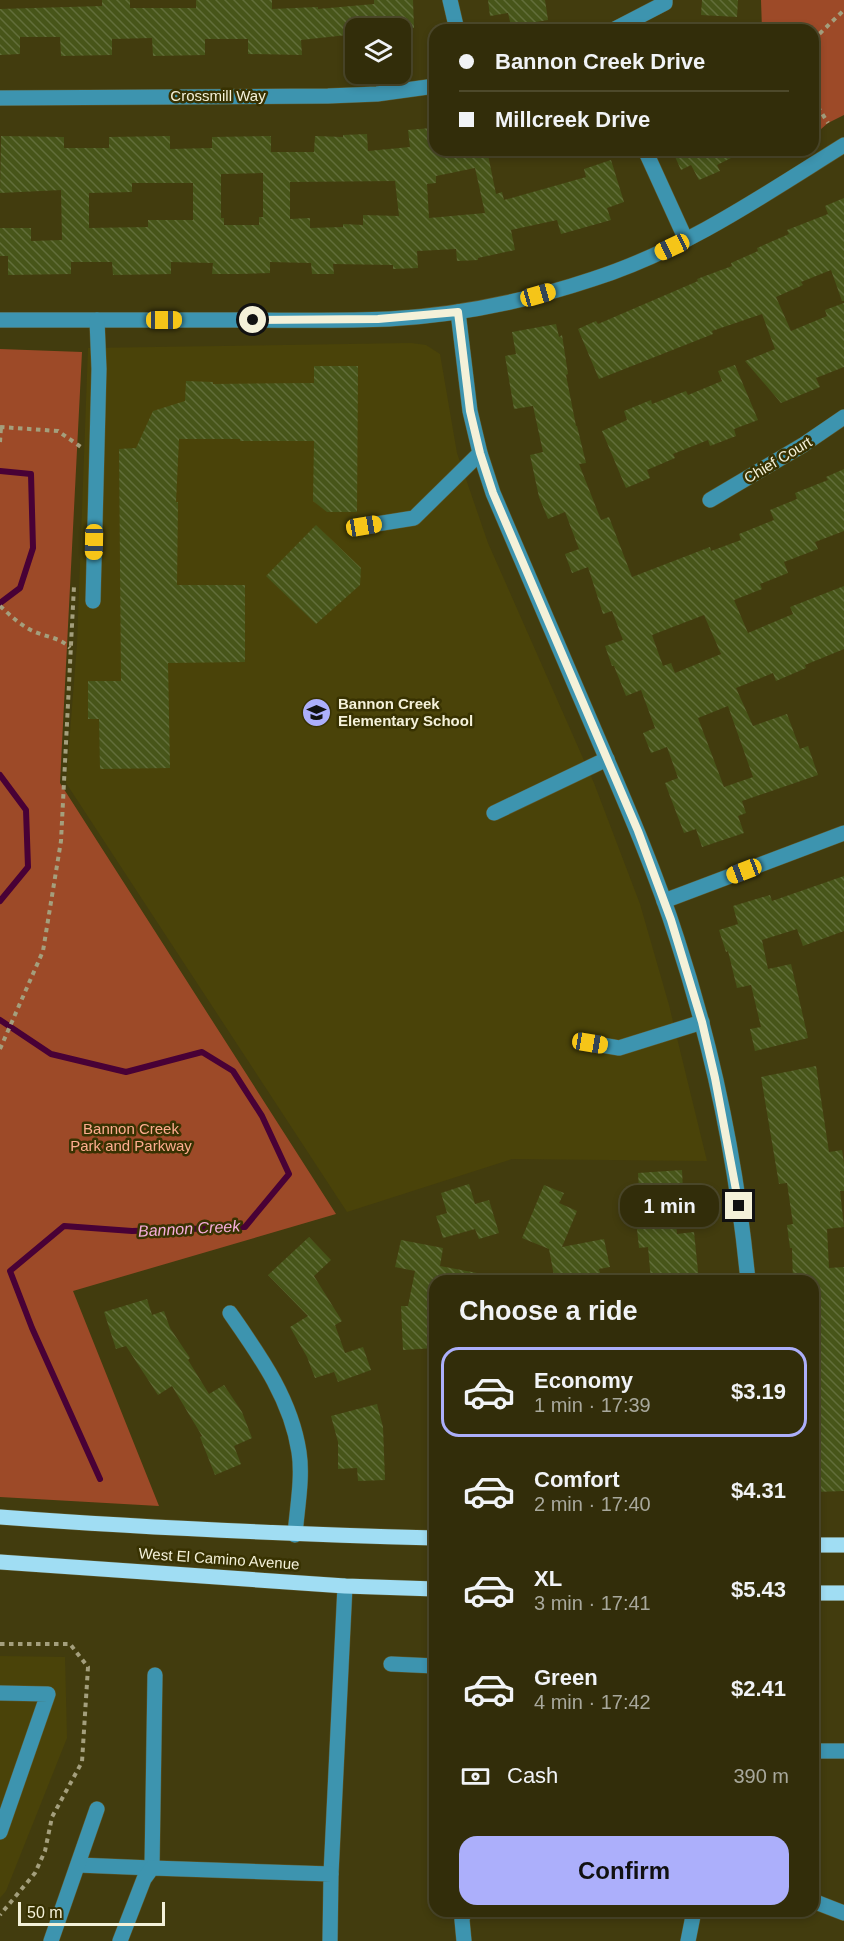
<!DOCTYPE html>
<html lang="en">
<head>
<meta charset="utf-8">
<style>
  :root { --surface:#322d0a; --page:#3d3918; --text:#f1f3f6; --muted:#a8a89c; --line:#4d492b; --accent:#acaffb }
  body { margin:0; font-family:Helvetica,sans-serif; background:var(--page); color:var(--text); height:100vh; display:flex; flex-direction:column; font-size:22px; white-space:nowrap }
  * { box-sizing:border-box; margin:0 }
  p { font-size:20px; color:var(--muted) }
  .icon { flex:none; width:33px; height:33px; fill:none; stroke:currentColor; stroke-width:2; stroke-linecap:round; stroke-linejoin:round }
  .map { position:relative; flex:1; overflow:hidden }
  .drawer { position:absolute; left:429px; top:1275px; width:390px; height:642px; display:flex; flex-direction:column; background:var(--surface); border-radius:18px; box-shadow:0 3px 9px #0003,0 0 0 2px var(--line) }
  .drawer>* { flex:none }
  .top-card { position:absolute; left:429px; top:24px; width:390px; height:132px; border-radius:18px; box-shadow:0 3px 9px #0003,0 0 0 2px var(--line); display:grid; align-content:center; height:132px; padding:0 30px; background:var(--surface) }
  .controls { position:absolute; left:345px; top:18px; display:grid; gap:12px }
  .controls a { display:grid; place-items:center; width:66px; height:66px; border-radius:12px; background:var(--surface); box-shadow:0 3px 9px #0003,0 0 0 2px var(--line); font-size:30px }
  .scale { position:absolute; left:18px; bottom:15px; width:147px; box-sizing:border-box; padding-left:6px; border:3px solid #f4f1d9; border-top:0; font-size:16px; line-height:21px; white-space:nowrap; color:#f4f1d9; -webkit-text-stroke:4px #383202; paint-order:stroke }
  .end { position:absolute; width:27px; height:27px; margin:-14px; border:8px solid #f4f1d9; background:#111; box-shadow:0 0 0 3px #111 }
  .from { border-radius:50% }
  .bubble { position:absolute; height:42px; border-radius:18px; background:var(--surface); box-shadow:0 3px 9px #0003,0 0 0 2px var(--line); font-size:20px; font-weight:800; line-height:42px; text-align:center }
  .car { position:absolute; width:18px; height:36px; margin:-18px -9px; border-radius:8px; box-shadow:0 0 4px 2px #0007; background:linear-gradient(#f5c518 24%,#345 0 40%,#f5c518 0 76%,#345 0 86%,#f5c518 0) }
  .top-card b { display:flex; align-items:center; gap:21px; height:57px; font-size:22px }
  .top-card b+b { border-top:2px solid var(--line) }
  .top-card i { width:15px; height:15px; background:var(--text) }
  ul { padding:0; list-style:none }
  li { display:flex; align-items:center; gap:18px; height:90px; margin:0 12px 9px; padding:0 18px; border:3px solid transparent; border-radius:18px }
  li div { flex:1 }
  li b { display:block; font-size:22px }
  li em { font-style:normal; font-weight:800 }
  li.selected { border-color:var(--accent) }
  li>.icon { width:54px; height:54px; stroke-width:1.5 }
  h2 { padding:0 30px; font-size:27px; line-height:72px }
  .pay { display:flex; align-items:center; gap:15px; height:66px; padding:0 30px; font-size:22px }
  .pay p { margin-inline-start:auto }
  .cta { display:flex; gap:12px; margin-top:auto; padding:12px 30px }
  .cta a { flex:1; height:69px; border-radius:18px; background:var(--accent); color:#111; font-size:24px; font-weight:800; line-height:69px; text-align:center }
  .map>svg:first-child { display:block }
  .built { fill:#4a4309 }
  .green { fill:#9d4a28 }
  .lines { fill:none; stroke-linecap:round; stroke-linejoin:round }
  .stream { stroke:#480136; stroke-width:6 }
  .building { fill:url(#building-back-hatch); fill-rule:evenodd }
  .minor-casing { stroke:#5e592e; stroke-width:16 }
  .major-casing { stroke:#5e592e; stroke-width:16 }
  .path { stroke:#a49f7d; stroke-width:4; stroke-dasharray:4.5 4.5; stroke-linecap:butt }
  .minor { stroke:#3d94af; stroke-width:15 }
  .major { stroke:#a0ddf3; stroke-width:15 }
  .route { stroke:#f4f1d9; stroke-width:8 }
  .labels { text-anchor:middle; stroke-width:5; stroke-linejoin:round; paint-order:stroke }
  .street-label { font-size:15px; fill:#f4f1d9; stroke:#383202 }
  .poi-label { font-size:15px; font-weight:bold; fill:#f4f1d9; stroke:#383202; text-anchor:start }
  .park-label { font-size:15px; fill:#fead8f; stroke:#383202 }
  .water-label { font-size:16px; font-style:italic; fill:#f7addb; stroke:#383202 }
</style>
</head>
<body>
<div class="map">
<svg width="844" height="1941" viewBox="0 0 844 1941">
  <defs>
    <pattern id="building-back-hatch" width="6" height="6" patternUnits="userSpaceOnUse" patternTransform="scale(1.5)"><rect width="6" height="6" fill="#475519"/><path d="M-1 5l2 2M0 0l6 6M5-1l2 2" fill="none" stroke="#626e3a"/></pattern>
  </defs>
  <rect width="100%" height="100%" fill="#423c0e"/>
  <g class="built">
    <path d="M411,343L426,345L440,354L457,453L488,543L594,783L640,904L669,1005L707,1161L512,1159L347,1212L66,783L77,644L88,348Z"/>
    <path d="M0,1656L65,1657L67,1738L6,1891L0,1898Z"/>
  </g>
  <g class="green">
    <path d="M761,0H844V115L828,123L813,136V30H762Z"/>
    <path d="M0,349L82,352L60,783L336,1214L73,1291L159,1506L0,1497Z"/>
  </g>
  <g class="lines">
    <g class="stream">
      <path d="M0,471L31,474L33,548L20,588L0,603"/>
      <path d="M0,775L26,810L28,867L0,901"/>
      <path d="M0,1020L51,1054L126,1072L202,1052L233,1071L262,1116L289,1174L245,1227L132,1231L64,1226L10,1271L32,1328L100,1479"/>
    </g>
  </g>
  <g class="building">
    <path d="M102,0H130V8H196V0H272V9L318,7V9L374,4V0H413L414,28H356V34L301,40L302,55L248,54V39H205V55L153,56L152,38L112,39V55L61,56L60,37H20V54L0,55V9L102,6Z"/>
    <path d="M488,0H545L548,20L511,26L508,13L490,16Z"/>
    <path d="M702,0H738L737,17L701,15Z"/>
    <path d="M431,128L433,150H487L496,194L502,192L504,200L586,177L584,169L611,160L624,202L607,208L611,220L561,234L557,220L511,230L515,250L478,258V260L457,261L456,249L417,251L418,268L393,269V265L333,264L334,274H312L311,263L270,262V273L239,274H212L213,263L171,262V274L113,275L112,262H71V274L8,275V256H0V228H31V241L62,240L61,190L0,193L1,136L64,137V148H109V137L170,136V149L212,148V137L271,136V152H314L315,136L343,137V135L367,134L368,151L410,147L408,130ZM475,168L485,213L429,218L427,184L436,183V176ZM263,173V217H259V225H224V218H221V174ZM395,181L399,216L363,215V225L343,224V227L310,228V218L290,219V182ZM132,183H193V220H148V227L89,228V193L132,192Z"/>
    <path d="M672,150H747L717,165L720,171L699,180L691,165L681,170Z"/>
    <path d="M844,198V301H842L831,270L801,282L803,285L776,297L791,331L827,316L825,310L844,303V367L816,378L820,387L781,403L745,361L775,349L762,314L712,331L713,334L599,379L578,329L596,321L598,324L698,281L697,279L732,266L731,263L758,251L757,248L789,234L787,230L828,214L825,206Z"/>
    <path d="M556,324L559,337L562,335L568,374L566,375L576,426H577L586,463L579,464L601,520L609,517L632,577L710,547L711,551L741,540L739,534L774,520L770,510L797,499L795,493L828,480L826,477L844,469V531L815,542L818,549L784,562L788,573L760,584L762,589L734,600L748,633L793,614L790,607L844,586V649L805,665L806,668L776,681L773,673L736,688L753,726L787,714L800,749L808,746L818,775L742,801L746,813L738,816L744,833L702,847L696,829L684,833L665,783L678,778L667,747L651,753L643,733L655,728L641,690L626,696L614,666H612L605,646L623,640L612,611L603,614L588,567L572,573L565,554L579,549L565,512L548,519L539,497L530,455L543,452L533,406L514,409L505,356L516,354L512,332ZM704,615L721,654L675,673L671,663L663,666L652,635ZM728,706L753,777L724,787L698,718Z"/>
    <path d="M735,365L758,420L734,429L736,436L710,446L708,440L673,454L675,458L647,470L650,478L626,488L602,431L627,420L624,411L651,400L652,404L686,391L688,395L722,381L718,371Z"/>
    <path d="M314,366H358L357,512H327L313,501L314,441H240V439H179L176,502H178L177,585H245V662L168,663L170,768L100,769L99,719H88V681H121L119,449L136,448L153,411L185,401L186,381L213,382V384L314,383Z"/>
    <path d="M316,525L361,568L360,585L316,624L266,576Z"/>
    <path d="M844,876V931L803,946L797,929L762,940L768,969L791,964L808,1038L755,1051L750,1029L761,1027L751,985L737,988L728,951L726,952L719,930L738,924L733,906L770,895L772,901Z"/>
    <path d="M816,1066L829,1152L842,1150L844,1163V1191H840L844,1227L827,1229L829,1268L844,1267V1491L815,1492V1473H813V1281H793L792,1248H790L787,1225L793,1224L787,1183L779,1184L761,1077Z"/>
    <path d="M682,1170L683,1191H673L677,1234L694,1232L699,1281H651L648,1247L639,1248L636,1220L641,1219L638,1173Z"/>
    <path d="M469,1184L475,1204L489,1200L499,1233L479,1239L475,1229L443,1238L436,1216L447,1213L441,1193Z"/>
    <path d="M544,1185L564,1193L559,1203L577,1211L562,1247L604,1239L610,1267L599,1269L602,1281H555L549,1249L522,1238Z"/>
    <path d="M309,1237L331,1260L314,1276L342,1321L335,1325L345,1353L363,1347L371,1370L338,1382L334,1372L315,1378L307,1357L290,1327L308,1316L268,1275Z"/>
    <path d="M401,1240L443,1248L440,1266L477,1273V1281H435V1348L403,1350L401,1306H408L415,1271L395,1267Z"/>
    <path d="M147,1299L152,1315L164,1311L170,1328L190,1358L188,1360L209,1394L224,1385L242,1412L252,1438L234,1446L241,1464L215,1475L200,1437L202,1436L172,1386L158,1395L126,1346L116,1349L104,1312Z"/>
    <path d="M377,1404L383,1427L385,1480L358,1481L357,1468L338,1469V1442L331,1416Z"/>
  </g>
  <g class="lines">
    <defs>
      <g id="minor">
        <path d="M450,0L457,30"/>
        <path d="M613,30L665,3V0"/>
        <path d="M0,98L328,96L377,94L435,86"/>
        <path d="M645,150L686,240"/>
        <path d="M458,312L470,411L480,453L493,493C527,571 560,649 593,727C623,797 654,867 677,939C713,1049 737,1165 748,1281"/>
        <path d="M0,320C80,320 160,320 240,320C290,320 340,321 389,319C459,315 527,301 593,279C684,250 764,195 844,145"/>
        <path d="M710,500L803,445L844,417"/>
        <path d="M364,526L414,518L480,453"/>
        <path d="M93,601L99,369L97,320"/>
        <path d="M494,813L607,759"/>
        <path d="M664,901L844,833"/>
        <path d="M590,1043L619,1048L702,1022"/>
        <path d="M230,1313C260,1356 291,1399 299,1452C303,1478 297,1508 295,1535"/>
        <path d="M391,1664L435,1666"/>
        <path d="M0,1693L48,1694L0,1832"/>
        <path d="M813,1751H844"/>
        <path d="M78,1865L152,1868L155,1675"/>
        <path d="M331,1874L345,1586"/>
        <path d="M813,1901L844,1913"/>
        <path d="M464,1911L462,1920L464,1941"/>
        <path d="M51,1941L97,1809"/>
        <path d="M120,1941L144,1879L152,1868L331,1874L330,1941"/>
        <path d="M688,1941L694,1911"/>
      </g>
      <g id="major">
        <path d="M0,1517C145,1528 290,1534 435,1538"/>
        <path d="M813,1545H844"/>
        <path d="M0,1562L345,1586L435,1589"/>
        <path d="M813,1593H844"/>
      </g>
    </defs>
    <use href="#minor" class="minor-casing"/>
    <use href="#major" class="major-casing"/>
    <g class="path">
      <path d="M813,40L844,10"/>
      <path d="M813,99L828,123"/>
      <path d="M0,427L58,431L81,447"/>
      <path d="M0,442L1,427"/>
      <path d="M0,606C11,616 21,626 35,632C47,637 61,638 70,648"/>
      <path d="M0,1049L43,951L61,841L74,586"/>
      <path d="M0,1644H70L88,1667L82,1762L52,1817L45,1851L35,1873L0,1915"/>
    </g>
    <use href="#minor" class="minor"/>
    <use href="#major" class="major"/>
  </g>
  <g class="lines">
    <path class="route" d="M253,320L378,319L458,312L470,411L480,453L493,493L638,831L671,920L702,1022L715,1078L739,1206"/>
  </g>
  <defs>
    <symbol id="school-disc" viewBox="-11 -11 22 22"><circle r="9.5" fill="#acaffb" stroke="#383202"/><path d="M0-5L7-2L0 1L-7-2ZM-4 1L0 2.5L4 1V4Q0 6-4 4Z" fill="#111"/></symbol>
  </defs>
  <g fill-rule="evenodd">
    <use href="#school-disc" x="300" y="696" width="33" height="33"/>
  </g>
  <g class="labels">
    <g class="street-label">
      <text x="218" y="101">Crossmill Way</text>
      <text transform="translate(778 460) rotate(-31)" y="5">Chief Court</text>
      <text transform="translate(219 1559) rotate(4)" y="5">West El Camino Avenue</text>
    </g>
    <g class="poi-label">
      <text x="338" y="709">Bannon Creek<tspan x="338" dy="17">Elementary School</tspan></text>
    </g>
    <g class="park-label">
      <text x="131" y="1134">Bannon Creek<tspan x="131" dy="17">Park and Parkway</tspan></text>
    </g>
    <g class="water-label">
      <text transform="translate(189 1228) rotate(-3)" y="6">Bannon Creek</text>
    </g>
  </g>
</svg>
<div class="controls">
<a><svg class="icon" aria-label="layers" viewBox="0 0 24 24"><path d="M12 4l9 5-9 5-9-5zM3 14l9 5 9-5"/></svg></a>
</div>
<div class="scale">50 m</div>
<i class="end from" style="left:253px;top:320px"></i>
<i class="end" style="left:739px;top:1206px"></i>
<div class="bubble" style="left:620px;top:1185px;width:99px">1 min</div>
<i class="car" style="left:672px;top:247px;rotate:245deg"></i>
<i class="car" style="left:538px;top:295px;rotate:74deg"></i>
<i class="car" style="left:164px;top:320px;rotate:90deg"></i>
<i class="car" style="left:364px;top:526px;rotate:81deg"></i>
<i class="car" style="left:94px;top:542px;rotate:181deg"></i>
<i class="car" style="left:744px;top:871px;rotate:249deg"></i>
<i class="car" style="left:590px;top:1043px;rotate:99deg"></i>
<div class="top-card">
<b><i class="from"></i>Bannon Creek Drive</b>
<b><i></i>Millcreek Drive</b>
</div>
<section class="drawer">
<h2>Choose a ride</h2>
<ul>
<li class="selected"><svg class="icon" aria-label="car" viewBox="0 0 24 24"><path d="M5 17H2v-5l4-1 3-4h7l3 4 3 1v5h-3M9 17h6M6 11h13"/><circle cx="7" cy="17" r="2"/><circle cx="17" cy="17" r="2"/></svg><div><b>Economy</b><p>1 min · 17:39</p></div><em>$3.19</em></li>
<li><svg class="icon" aria-label="car" viewBox="0 0 24 24"><path d="M5 17H2v-5l4-1 3-4h7l3 4 3 1v5h-3M9 17h6M6 11h13"/><circle cx="7" cy="17" r="2"/><circle cx="17" cy="17" r="2"/></svg><div><b>Comfort</b><p>2 min · 17:40</p></div><em>$4.31</em></li>
<li><svg class="icon" aria-label="car" viewBox="0 0 24 24"><path d="M5 17H2v-5l4-1 3-4h7l3 4 3 1v5h-3M9 17h6M6 11h13"/><circle cx="7" cy="17" r="2"/><circle cx="17" cy="17" r="2"/></svg><div><b>XL</b><p>3 min · 17:41</p></div><em>$5.43</em></li>
<li><svg class="icon" aria-label="car" viewBox="0 0 24 24"><path d="M5 17H2v-5l4-1 3-4h7l3 4 3 1v5h-3M9 17h6M6 11h13"/><circle cx="7" cy="17" r="2"/><circle cx="17" cy="17" r="2"/></svg><div><b>Green</b><p>4 min · 17:42</p></div><em>$2.41</em></li>
</ul>
<div class="pay"><svg class="icon" aria-label="cash" viewBox="0 0 24 24"><path d="M3 7h18v10H3z"/><circle cx="12" cy="12" r="2"/></svg>Cash<p>390 m</p></div>
<div class="cta"><a>Confirm</a></div>
</section>
</div>
</body>
</html>
